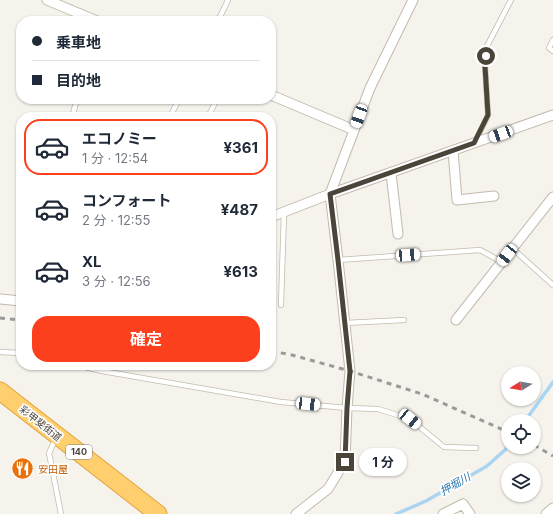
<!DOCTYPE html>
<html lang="ja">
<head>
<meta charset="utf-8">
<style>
  :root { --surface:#fff; --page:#f6f6f7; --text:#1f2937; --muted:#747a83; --line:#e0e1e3; --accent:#fc3f1d }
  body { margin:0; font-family:Inter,"Noto Sans JP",sans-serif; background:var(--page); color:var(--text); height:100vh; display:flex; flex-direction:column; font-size:15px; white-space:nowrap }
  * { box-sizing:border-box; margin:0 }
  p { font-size:13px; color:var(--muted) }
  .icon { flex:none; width:22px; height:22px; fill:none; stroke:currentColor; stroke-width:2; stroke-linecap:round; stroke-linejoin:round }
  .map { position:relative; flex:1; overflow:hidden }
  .drawer { position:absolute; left:16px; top:112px; width:260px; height:258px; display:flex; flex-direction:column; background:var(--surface); border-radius:16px; box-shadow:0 1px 3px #0004 }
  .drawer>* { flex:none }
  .banner { position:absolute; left:16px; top:16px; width:260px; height:88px; border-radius:16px; box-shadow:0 1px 3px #0004; display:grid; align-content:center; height:88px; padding:0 16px; background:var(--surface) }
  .needle { width:26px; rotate:259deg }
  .tools { position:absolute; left:501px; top:366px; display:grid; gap:8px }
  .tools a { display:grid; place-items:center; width:40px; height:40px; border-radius:50%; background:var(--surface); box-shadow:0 1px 3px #0004; font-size:20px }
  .end { position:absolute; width:18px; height:18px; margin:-9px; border:5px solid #4b4439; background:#fff; box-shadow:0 0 0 2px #fff }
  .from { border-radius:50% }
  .bubble { position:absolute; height:28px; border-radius:14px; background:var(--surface); box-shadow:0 1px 3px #0004; font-size:13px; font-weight:700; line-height:28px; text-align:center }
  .car { position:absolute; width:12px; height:24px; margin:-12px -6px; border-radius:5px; box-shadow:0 0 3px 1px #0007; background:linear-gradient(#fff 24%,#345 0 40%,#fff 0 76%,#345 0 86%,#fff 0) }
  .banner b { display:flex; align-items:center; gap:14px; height:38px; font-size:15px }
  .banner b+b { border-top:1px solid var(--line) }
  .banner i { width:10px; height:10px; background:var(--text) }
  ul { padding:7px 0 0; list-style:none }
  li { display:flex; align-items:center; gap:12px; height:56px; margin:0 8px 6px; padding:0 8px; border:2px solid transparent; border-radius:16px }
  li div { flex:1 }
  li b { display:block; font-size:15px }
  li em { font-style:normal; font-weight:700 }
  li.current { border-color:var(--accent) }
  li>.icon { width:36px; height:36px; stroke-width:1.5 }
  .cta { display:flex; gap:8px; margin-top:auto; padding:8px 16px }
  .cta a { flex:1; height:46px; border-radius:16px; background:var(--accent); color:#fff; font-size:16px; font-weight:700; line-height:46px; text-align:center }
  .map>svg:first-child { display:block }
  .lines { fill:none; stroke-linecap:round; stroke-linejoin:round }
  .stream { stroke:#a9d4f2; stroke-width:3.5 }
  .lane-casing { stroke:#c2bbae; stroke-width:6 }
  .street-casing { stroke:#c2bbae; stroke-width:11 }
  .highway-casing { stroke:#e0a43c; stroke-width:19 }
  .lane { stroke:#fff; stroke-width:4.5 }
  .street { stroke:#fff; stroke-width:9 }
  .highway { stroke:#ffcf6e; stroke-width:17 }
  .rail { stroke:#9a9a9a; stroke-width:3; stroke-dasharray:5 5; stroke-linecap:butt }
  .route { stroke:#4b4439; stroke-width:5 }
  .labels { text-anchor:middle; stroke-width:3.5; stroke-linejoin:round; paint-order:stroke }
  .shield { fill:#fff; stroke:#817c74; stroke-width:1 }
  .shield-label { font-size:9px; font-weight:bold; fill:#4b4439 }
  .street-label { font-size:10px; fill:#4b4439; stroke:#fff }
  .food-label { font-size:10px; fill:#c56008; stroke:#fff; text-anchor:start }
  .water-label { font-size:11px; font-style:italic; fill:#2e7ab2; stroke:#fff }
</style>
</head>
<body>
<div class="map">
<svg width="553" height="514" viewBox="0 0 553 514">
  <rect width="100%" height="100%" fill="#f6f3ec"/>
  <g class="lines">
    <g class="stream">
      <path d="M525,421L553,382"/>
      <path d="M396,514L426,501L487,466L506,449L508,445"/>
    </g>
    <defs>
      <g id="lane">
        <path d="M218,21L228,0"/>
        <path d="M553,40L549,48L553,51"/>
        <path d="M72,117L77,99"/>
        <path d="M170,117L179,99"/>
        <path d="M208,117L217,99"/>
        <path d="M475,142L488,115L485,66L487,46L511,0"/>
        <path d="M512,248L553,285"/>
        <path d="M338,260L480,250L502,262"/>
        <path d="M281,305L284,212"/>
        <path d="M345,323L404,320"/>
        <path d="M0,352L21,353"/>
        <path d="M76,365L102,371L281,402L347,408L378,409L410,419L444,447L476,448"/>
        <path d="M56,438L49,453L61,514"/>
      </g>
      <g id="street">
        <path d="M47,0L97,21"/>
        <path d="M271,95L354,130"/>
        <path d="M453,151L457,200L494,196"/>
        <path d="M391,173L398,234"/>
        <path d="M271,217L330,194L553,115"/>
        <path d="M0,299L21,301"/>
        <path d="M456,320L553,197"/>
        <path d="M296,514L328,489L345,461L347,408L350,371L338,260L330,194L370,88L413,0"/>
        <path d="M443,514L463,504L470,514"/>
        <path d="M546,514L553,508"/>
      </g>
      <path id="highway" d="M0,391L158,514"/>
    </defs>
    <use href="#lane" class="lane-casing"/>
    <use href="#street" class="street-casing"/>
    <use href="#highway" class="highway-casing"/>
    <use href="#lane" class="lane"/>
    <use href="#street" class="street"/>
    <use href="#highway" class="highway"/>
    <g class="rail">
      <path d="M0,318L21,320"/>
      <path d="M271,351L292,355L350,371L422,394L508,432"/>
      <path d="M534,445L553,456"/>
    </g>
  </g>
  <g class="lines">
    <path class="route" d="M345,462L347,408L350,371L338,260L330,194L474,143L488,115L485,66L486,56"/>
  </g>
  <defs>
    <symbol id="restaurant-disc" viewBox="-11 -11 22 22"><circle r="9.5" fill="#e8710a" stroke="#fff"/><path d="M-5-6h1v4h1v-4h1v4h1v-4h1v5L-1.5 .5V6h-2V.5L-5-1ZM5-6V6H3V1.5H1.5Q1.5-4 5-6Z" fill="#fff"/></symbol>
  </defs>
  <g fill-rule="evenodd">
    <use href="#restaurant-disc" x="10" y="456" width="25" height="25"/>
  </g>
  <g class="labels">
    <rect class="shield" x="66" y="445" width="26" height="14" rx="3"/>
    <g class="shield-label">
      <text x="79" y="455">140</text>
    </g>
    <g class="street-label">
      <text transform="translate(41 423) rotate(38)" y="4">彩甲斐街道</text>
    </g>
    <g class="food-label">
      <text x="38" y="473">安田屋</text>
    </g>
    <g class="water-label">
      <text transform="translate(455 484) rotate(-30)" y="4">押堀川</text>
    </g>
  </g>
</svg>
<div class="tools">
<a><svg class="needle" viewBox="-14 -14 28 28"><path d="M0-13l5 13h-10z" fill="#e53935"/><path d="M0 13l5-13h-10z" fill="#747a83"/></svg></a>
<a><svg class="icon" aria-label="locate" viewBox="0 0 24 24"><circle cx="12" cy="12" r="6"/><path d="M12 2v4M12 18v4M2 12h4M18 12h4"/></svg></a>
<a><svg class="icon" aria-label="layers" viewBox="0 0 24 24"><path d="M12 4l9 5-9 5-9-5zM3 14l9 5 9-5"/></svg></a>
</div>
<i class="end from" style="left:486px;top:56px"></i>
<i class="end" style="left:345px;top:462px"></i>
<div class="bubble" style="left:359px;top:448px;width:48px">1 分</div>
<i class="car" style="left:359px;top:116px;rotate:200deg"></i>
<i class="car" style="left:501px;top:134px;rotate:250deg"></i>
<i class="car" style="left:408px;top:255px;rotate:86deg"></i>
<i class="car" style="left:507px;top:255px;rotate:218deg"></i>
<i class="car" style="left:308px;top:404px;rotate:96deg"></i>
<i class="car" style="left:410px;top:419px;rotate:129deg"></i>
<div class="banner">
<b><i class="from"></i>乗車地</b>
<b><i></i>目的地</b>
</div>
<section class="drawer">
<ul>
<li class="current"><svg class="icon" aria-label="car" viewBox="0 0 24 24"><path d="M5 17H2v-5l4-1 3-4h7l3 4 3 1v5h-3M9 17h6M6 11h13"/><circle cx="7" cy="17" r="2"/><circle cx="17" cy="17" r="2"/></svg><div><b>エコノミー</b><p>1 分 · 12:54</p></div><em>¥361</em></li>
<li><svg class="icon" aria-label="car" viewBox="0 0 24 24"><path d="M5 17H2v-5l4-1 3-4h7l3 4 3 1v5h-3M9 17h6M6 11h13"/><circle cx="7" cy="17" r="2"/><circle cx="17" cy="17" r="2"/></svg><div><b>コンフォート</b><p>2 分 · 12:55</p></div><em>¥487</em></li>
<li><svg class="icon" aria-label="car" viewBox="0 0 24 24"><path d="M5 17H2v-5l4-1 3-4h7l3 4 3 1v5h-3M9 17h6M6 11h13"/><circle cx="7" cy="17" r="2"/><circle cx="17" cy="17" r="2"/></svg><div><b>XL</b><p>3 分 · 12:56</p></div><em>¥613</em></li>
</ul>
<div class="cta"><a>確定</a></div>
</section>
</div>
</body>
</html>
